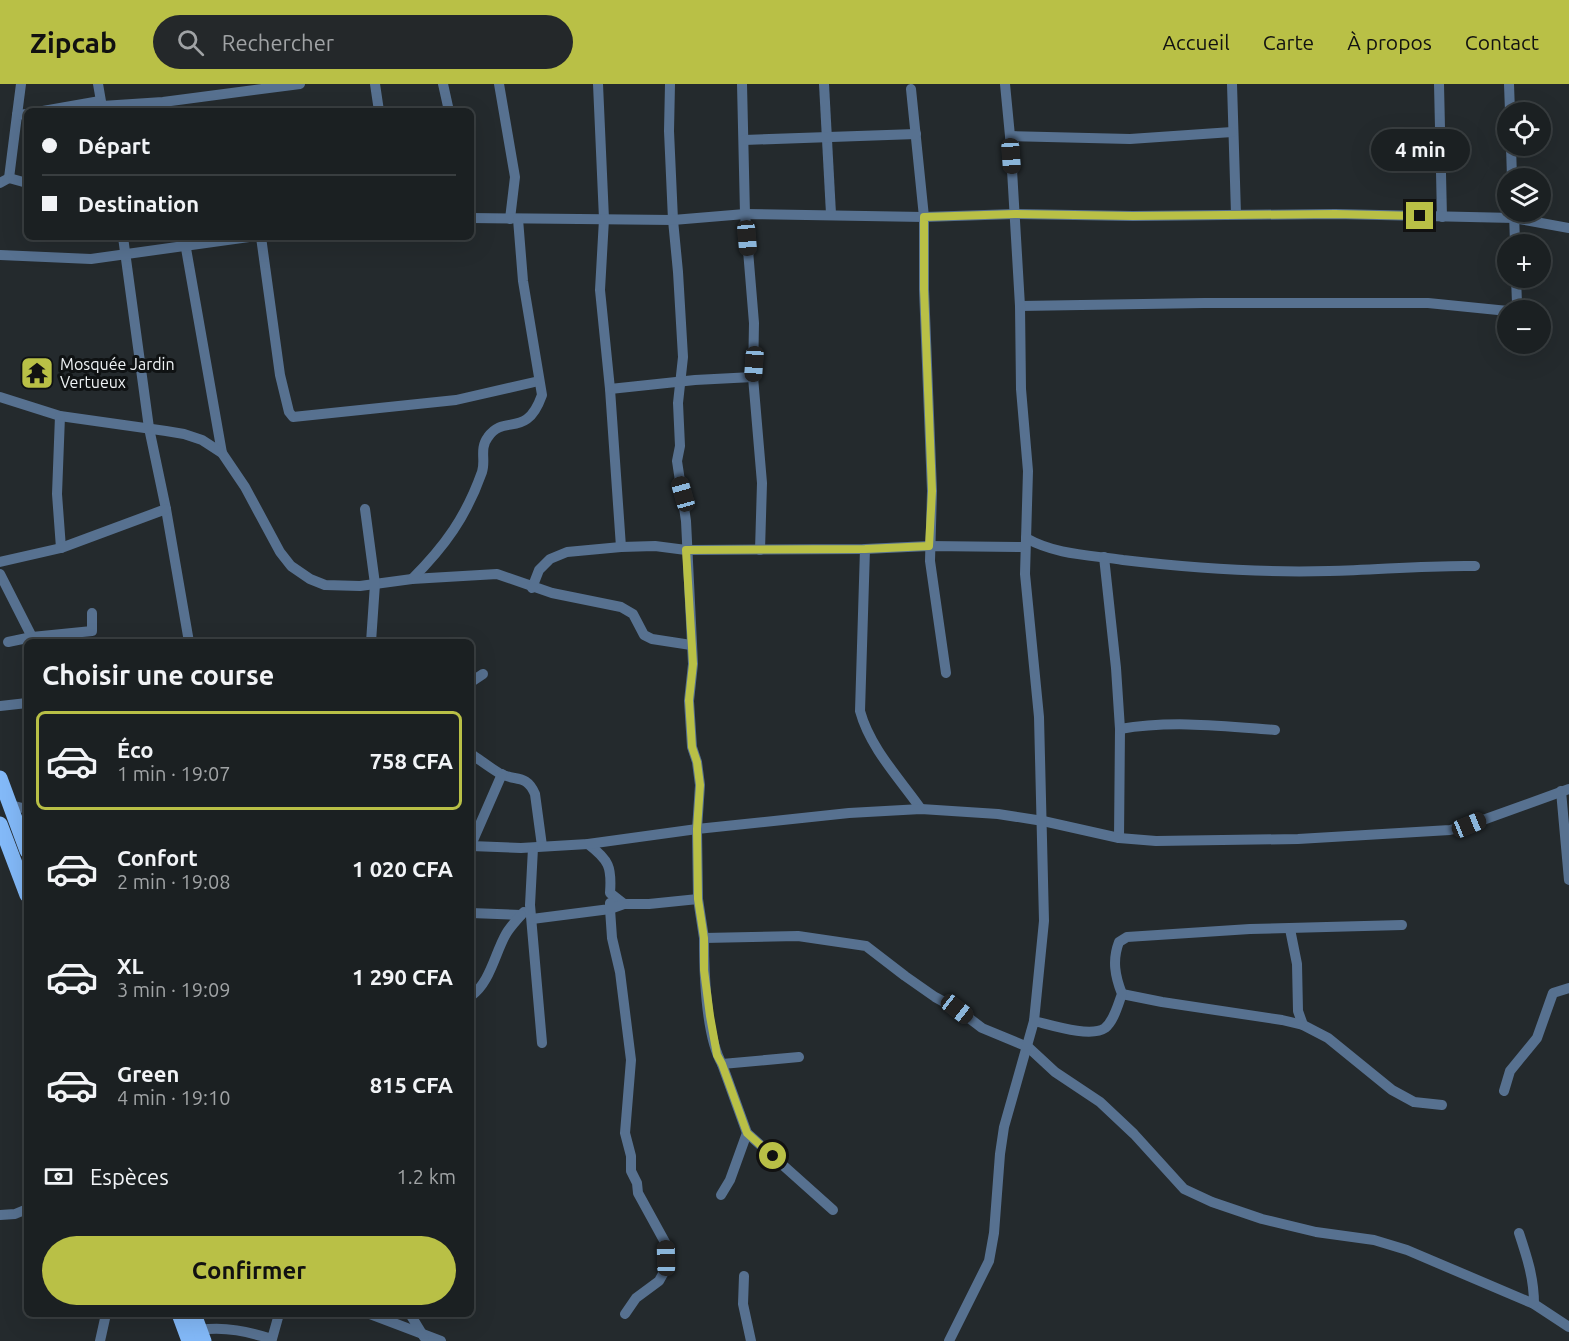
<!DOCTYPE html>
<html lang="fr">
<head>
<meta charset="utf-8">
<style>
  :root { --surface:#1b2022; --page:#24282a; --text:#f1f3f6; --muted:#a0a3a5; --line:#393e40; --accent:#b9c046 }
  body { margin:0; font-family:Ubuntu,sans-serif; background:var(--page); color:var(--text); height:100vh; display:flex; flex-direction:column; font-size:22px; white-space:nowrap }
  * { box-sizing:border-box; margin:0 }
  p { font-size:20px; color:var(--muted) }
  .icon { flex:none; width:33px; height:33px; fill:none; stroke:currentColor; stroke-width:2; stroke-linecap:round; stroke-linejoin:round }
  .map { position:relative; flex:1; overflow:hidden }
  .sheet { position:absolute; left:24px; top:555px; width:450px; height:678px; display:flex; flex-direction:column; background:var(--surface); border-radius:9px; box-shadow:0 6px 24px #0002,0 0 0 2px var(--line) }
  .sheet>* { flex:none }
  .banner { position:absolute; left:24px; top:24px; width:450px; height:132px; border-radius:9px; box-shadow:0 6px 24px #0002,0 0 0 2px var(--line); display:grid; align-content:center; height:132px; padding:0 18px; background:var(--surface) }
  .buttons { position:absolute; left:1497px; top:18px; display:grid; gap:12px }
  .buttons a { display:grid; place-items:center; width:54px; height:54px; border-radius:50%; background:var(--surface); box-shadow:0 6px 24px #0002,0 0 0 2px var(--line); font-size:30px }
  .end { position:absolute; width:27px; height:27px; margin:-14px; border:8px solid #b9c046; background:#111; box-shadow:0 0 0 3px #111 }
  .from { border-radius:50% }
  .bubble { position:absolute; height:42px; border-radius:21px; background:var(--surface); box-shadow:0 6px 24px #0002,0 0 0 2px var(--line); font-size:20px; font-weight:700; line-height:42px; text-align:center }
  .car { position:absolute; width:18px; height:36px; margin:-18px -9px; border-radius:8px; box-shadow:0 0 4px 2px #0007; background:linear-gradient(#222 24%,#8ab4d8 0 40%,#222 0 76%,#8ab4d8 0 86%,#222 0) }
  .banner b { display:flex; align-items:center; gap:21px; height:57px; font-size:22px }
  .banner b+b { border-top:2px solid var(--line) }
  .banner i { width:15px; height:15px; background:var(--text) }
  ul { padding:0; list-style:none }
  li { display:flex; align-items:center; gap:18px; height:99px; margin:0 12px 9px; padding:0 6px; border:3px solid transparent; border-radius:9px }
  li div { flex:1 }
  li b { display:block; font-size:22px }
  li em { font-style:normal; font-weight:700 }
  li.current { border-color:var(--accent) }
  li>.icon { width:54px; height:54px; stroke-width:1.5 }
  h2 { padding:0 18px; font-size:27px; line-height:72px }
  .pay { display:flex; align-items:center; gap:15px; height:66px; padding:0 18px; font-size:22px }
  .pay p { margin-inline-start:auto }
  .action { display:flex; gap:12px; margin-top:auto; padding:12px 18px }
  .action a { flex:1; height:69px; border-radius:36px; background:var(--accent); color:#111; font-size:24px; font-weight:700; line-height:69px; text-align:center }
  header { display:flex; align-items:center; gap:36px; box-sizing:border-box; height:84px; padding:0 30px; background:var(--accent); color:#111 }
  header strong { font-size:28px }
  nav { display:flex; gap:33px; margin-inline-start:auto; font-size:21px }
  .search { width:420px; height:54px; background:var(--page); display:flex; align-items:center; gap:15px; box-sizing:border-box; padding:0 21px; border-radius:33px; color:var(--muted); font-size:22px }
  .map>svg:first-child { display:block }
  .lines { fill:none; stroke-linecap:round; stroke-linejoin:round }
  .street { stroke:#577190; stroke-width:10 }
  .primary { stroke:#83b9f8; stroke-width:15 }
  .route { stroke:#b9c046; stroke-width:8 }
  .labels { text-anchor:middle; stroke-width:6; stroke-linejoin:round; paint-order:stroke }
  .poi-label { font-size:16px; fill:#eef2f4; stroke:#0f1213; text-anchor:start }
</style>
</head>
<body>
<header>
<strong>Zipcab</strong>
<div class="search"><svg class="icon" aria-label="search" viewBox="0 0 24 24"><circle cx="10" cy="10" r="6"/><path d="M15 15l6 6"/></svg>Rechercher</div>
<nav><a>Accueil</a><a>Carte</a><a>À propos</a><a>Contact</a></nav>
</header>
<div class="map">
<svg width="1569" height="1257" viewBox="0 0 1569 1257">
  <rect width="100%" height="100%" fill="#242a2d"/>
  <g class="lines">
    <g class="street">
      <path d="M98,0L102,23"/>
      <path d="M375,0L379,27"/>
      <path d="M443,0L449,27"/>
      <path d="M499,0L515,93L510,135"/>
      <path d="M598,0L604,135L600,206L610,305L621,463"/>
      <path d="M670,0L669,47L673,136L678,188L683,273L678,319L680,362L677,377L686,437L693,580L689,617L692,663L697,678L700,701L697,745L698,815"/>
      <path d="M742,0L745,130L754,239L753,293L762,399L760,466"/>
      <path d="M824,0L831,130"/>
      <path d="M1232,0L1236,130"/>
      <path d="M1439,0L1442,133"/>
      <path d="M1509,0L1510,28"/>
      <path d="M911,5L924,133V205L932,407L930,477L946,589"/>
      <path d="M102,22L163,18L300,0"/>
      <path d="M43,27L100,17"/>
      <path d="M17,31L21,0"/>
      <path d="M1010,52L1130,55L1232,48"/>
      <path d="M744,56L916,50"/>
      <path d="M1511,62L1512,94"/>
      <path d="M9,94L17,31L27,30"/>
      <path d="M0,99L9,94L27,99"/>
      <path d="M1514,128L1515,160"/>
      <path d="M471,134L673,136L745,130L924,133L1015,130L1133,132L1335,130L1514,134L1569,144"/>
      <path d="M123,153L149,344L166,425L189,558"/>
      <path d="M184,153L222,369"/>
      <path d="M261,153L280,291L289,328L293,333L456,316L539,297"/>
      <path d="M0,171L91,175L249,153"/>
      <path d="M1020,222L1204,219H1428L1508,227"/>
      <path d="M1508,226L1516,222L1517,219L1516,194"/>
      <path d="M610,305L695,296L753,293"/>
      <path d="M0,313L60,332L166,347L184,350L202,356L222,369L245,403L280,468L291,482L310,495L325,501L360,502L412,495L497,490L552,509L621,523L633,530L644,551L652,555L691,561"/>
      <path d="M60,332L57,410L61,464"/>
      <path d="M365,425L375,500L371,558"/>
      <path d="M1026,454C1056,471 1090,471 1123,476C1191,484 1260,489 1329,487C1378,486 1426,481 1475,482"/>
      <path d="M865,465L860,627C870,664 900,695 921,725"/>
      <path d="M1104,473L1116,584L1120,645L1119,754"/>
      <path d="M0,478L61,464L166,425"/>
      <path d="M0,490L32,553L33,558"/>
      <path d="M412,495C445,462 466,433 482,388C486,376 479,365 488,353C505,329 526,356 542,311L523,197L518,135"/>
      <path d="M532,504L539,486L550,475L567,468L621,463L655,462L686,466L865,465L929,462L1025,463"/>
      <path d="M8,558L32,553L92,547V529"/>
      <path d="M471,598L483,590"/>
      <path d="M0,622L27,619"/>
      <path d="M1120,645C1171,636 1223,642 1275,646"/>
      <path d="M471,670C480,676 489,683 499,689C515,698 526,689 535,710L542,762"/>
      <path d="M1561,707L1569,796"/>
      <path d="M10,721L27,725"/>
      <path d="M588,760C609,776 612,783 610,809L624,820H649L698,815L704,854L798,852L866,862L905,892L935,913L957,925L982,944L1028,963L1055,988L1100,1018L1134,1050L1184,1105L1212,1118L1262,1135L1316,1148L1374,1156L1407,1166L1534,1220L1569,1243"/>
      <path d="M471,761L502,690"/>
      <path d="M471,762L521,764L588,760L697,745L849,729L921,725L998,730L1043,737L1119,754L1156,757L1298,755L1450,746L1469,741L1569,705"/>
      <path d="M533,764L530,821L542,959"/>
      <path d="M624,820L610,825L612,854L620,888L631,976L625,1049L631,1072V1087L637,1099L638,1109L666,1160L664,1188L659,1197L636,1214L625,1230"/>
      <path d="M471,829L521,831L524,828"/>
      <path d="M532,835L610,825V819"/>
      <path d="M1290,845L1297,880L1298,927L1303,941"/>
      <path d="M704,854C704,887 706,952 722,980L799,973"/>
      <path d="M1122,910L1162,918L1282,936L1303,941L1328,954L1392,1006L1414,1018L1442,1021"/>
      <path d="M471,912C490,899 495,869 506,850C510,843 516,837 521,831"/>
      <path d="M1034,937C1051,941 1091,954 1105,944C1114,937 1118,920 1122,910C1115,892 1112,876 1119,858L1127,853L1250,845L1402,841"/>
      <path d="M722,980L747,1049L833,1126"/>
      <path d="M1504,1007L1510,987L1537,954L1553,909L1569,904"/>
      <path d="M721,1111L730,1096L747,1049"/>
      <path d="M0,1131L15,1130L27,1125"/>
      <path d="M1519,1149C1527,1173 1534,1194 1534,1220"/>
      <path d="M744,1192L743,1220L751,1257"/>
      <path d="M370,1230L441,1257"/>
      <path d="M410,1230L424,1253"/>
      <path d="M200,1246C225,1242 249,1248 272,1255L279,1230"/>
      <path d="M100,1257L106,1230"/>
      <path d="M949,1257L989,1177L994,1149L1000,1070L1004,1043L1034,937L1044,837L1039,633L1025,490L1028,387L1021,305L1020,222L1010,52L1005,0"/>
    </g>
    <g class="primary">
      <path d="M0,694L27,767"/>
      <path d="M0,740L27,811"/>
      <path d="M179,1230L189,1257"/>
      <path d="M194,1230L204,1257"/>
    </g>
  </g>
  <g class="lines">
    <path class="route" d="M773,1072L747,1049L722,980L717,971L710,932L704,886V854L698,815L697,745L700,701L697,678L692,663L689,616L693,580L686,466L865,465L929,462L932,407L924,205V133L1015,130L1133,132L1335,130L1420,132"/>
  </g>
  <defs>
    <symbol id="temple-square" viewBox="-11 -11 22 22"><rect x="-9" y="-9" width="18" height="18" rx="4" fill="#b9c046" stroke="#0f1213"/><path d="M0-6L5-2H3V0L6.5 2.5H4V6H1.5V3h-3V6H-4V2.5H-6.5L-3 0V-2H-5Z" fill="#111"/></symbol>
  </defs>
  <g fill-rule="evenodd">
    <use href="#temple-square" x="18" y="270" width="38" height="38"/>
  </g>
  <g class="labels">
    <g class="poi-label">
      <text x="60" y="286">Mosquée Jardin<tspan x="60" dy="18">Vertueux</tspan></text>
    </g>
  </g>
</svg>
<div class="buttons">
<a><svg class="icon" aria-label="locate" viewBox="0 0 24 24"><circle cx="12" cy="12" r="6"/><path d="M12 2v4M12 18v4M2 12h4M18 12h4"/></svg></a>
<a><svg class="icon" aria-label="layers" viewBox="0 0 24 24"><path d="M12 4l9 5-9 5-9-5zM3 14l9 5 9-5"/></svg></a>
<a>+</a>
<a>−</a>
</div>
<i class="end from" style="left:773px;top:1072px"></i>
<i class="end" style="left:1420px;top:132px"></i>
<div class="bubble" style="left:1371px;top:45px;width:99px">4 min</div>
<i class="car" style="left:1011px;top:72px;rotate:176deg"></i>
<i class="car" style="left:747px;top:154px;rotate:175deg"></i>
<i class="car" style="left:754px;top:280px;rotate:184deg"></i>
<i class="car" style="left:683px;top:410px;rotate:344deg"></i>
<i class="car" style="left:1469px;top:741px;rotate:68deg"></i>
<i class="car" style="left:957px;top:925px;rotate:128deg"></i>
<i class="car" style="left:666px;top:1174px;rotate:359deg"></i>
<div class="banner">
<b><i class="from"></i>Départ</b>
<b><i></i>Destination</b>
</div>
<section class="sheet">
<h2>Choisir une course</h2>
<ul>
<li class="current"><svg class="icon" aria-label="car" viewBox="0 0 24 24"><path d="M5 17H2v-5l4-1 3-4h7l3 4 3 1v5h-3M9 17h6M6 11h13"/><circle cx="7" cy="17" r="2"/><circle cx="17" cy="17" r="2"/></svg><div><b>Éco</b><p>1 min · 19:07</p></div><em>758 CFA</em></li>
<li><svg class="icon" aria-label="car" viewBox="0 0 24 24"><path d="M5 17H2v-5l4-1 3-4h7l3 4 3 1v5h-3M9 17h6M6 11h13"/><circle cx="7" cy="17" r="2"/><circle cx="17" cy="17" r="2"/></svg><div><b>Confort</b><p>2 min · 19:08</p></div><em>1 020 CFA</em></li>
<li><svg class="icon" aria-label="car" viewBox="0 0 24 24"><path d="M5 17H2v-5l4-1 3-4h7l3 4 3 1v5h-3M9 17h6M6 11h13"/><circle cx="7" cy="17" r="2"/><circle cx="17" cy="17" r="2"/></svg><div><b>XL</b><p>3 min · 19:09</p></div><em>1 290 CFA</em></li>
<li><svg class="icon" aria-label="car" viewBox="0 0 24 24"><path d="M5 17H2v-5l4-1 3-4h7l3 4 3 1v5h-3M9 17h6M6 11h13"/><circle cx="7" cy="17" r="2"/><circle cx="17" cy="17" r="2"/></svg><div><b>Green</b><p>4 min · 19:10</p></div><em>815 CFA</em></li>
</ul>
<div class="pay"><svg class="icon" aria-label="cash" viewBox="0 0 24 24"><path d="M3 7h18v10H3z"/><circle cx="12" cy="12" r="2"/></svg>Espèces<p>1.2 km</p></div>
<div class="action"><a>Confirmer</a></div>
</section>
</div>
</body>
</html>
